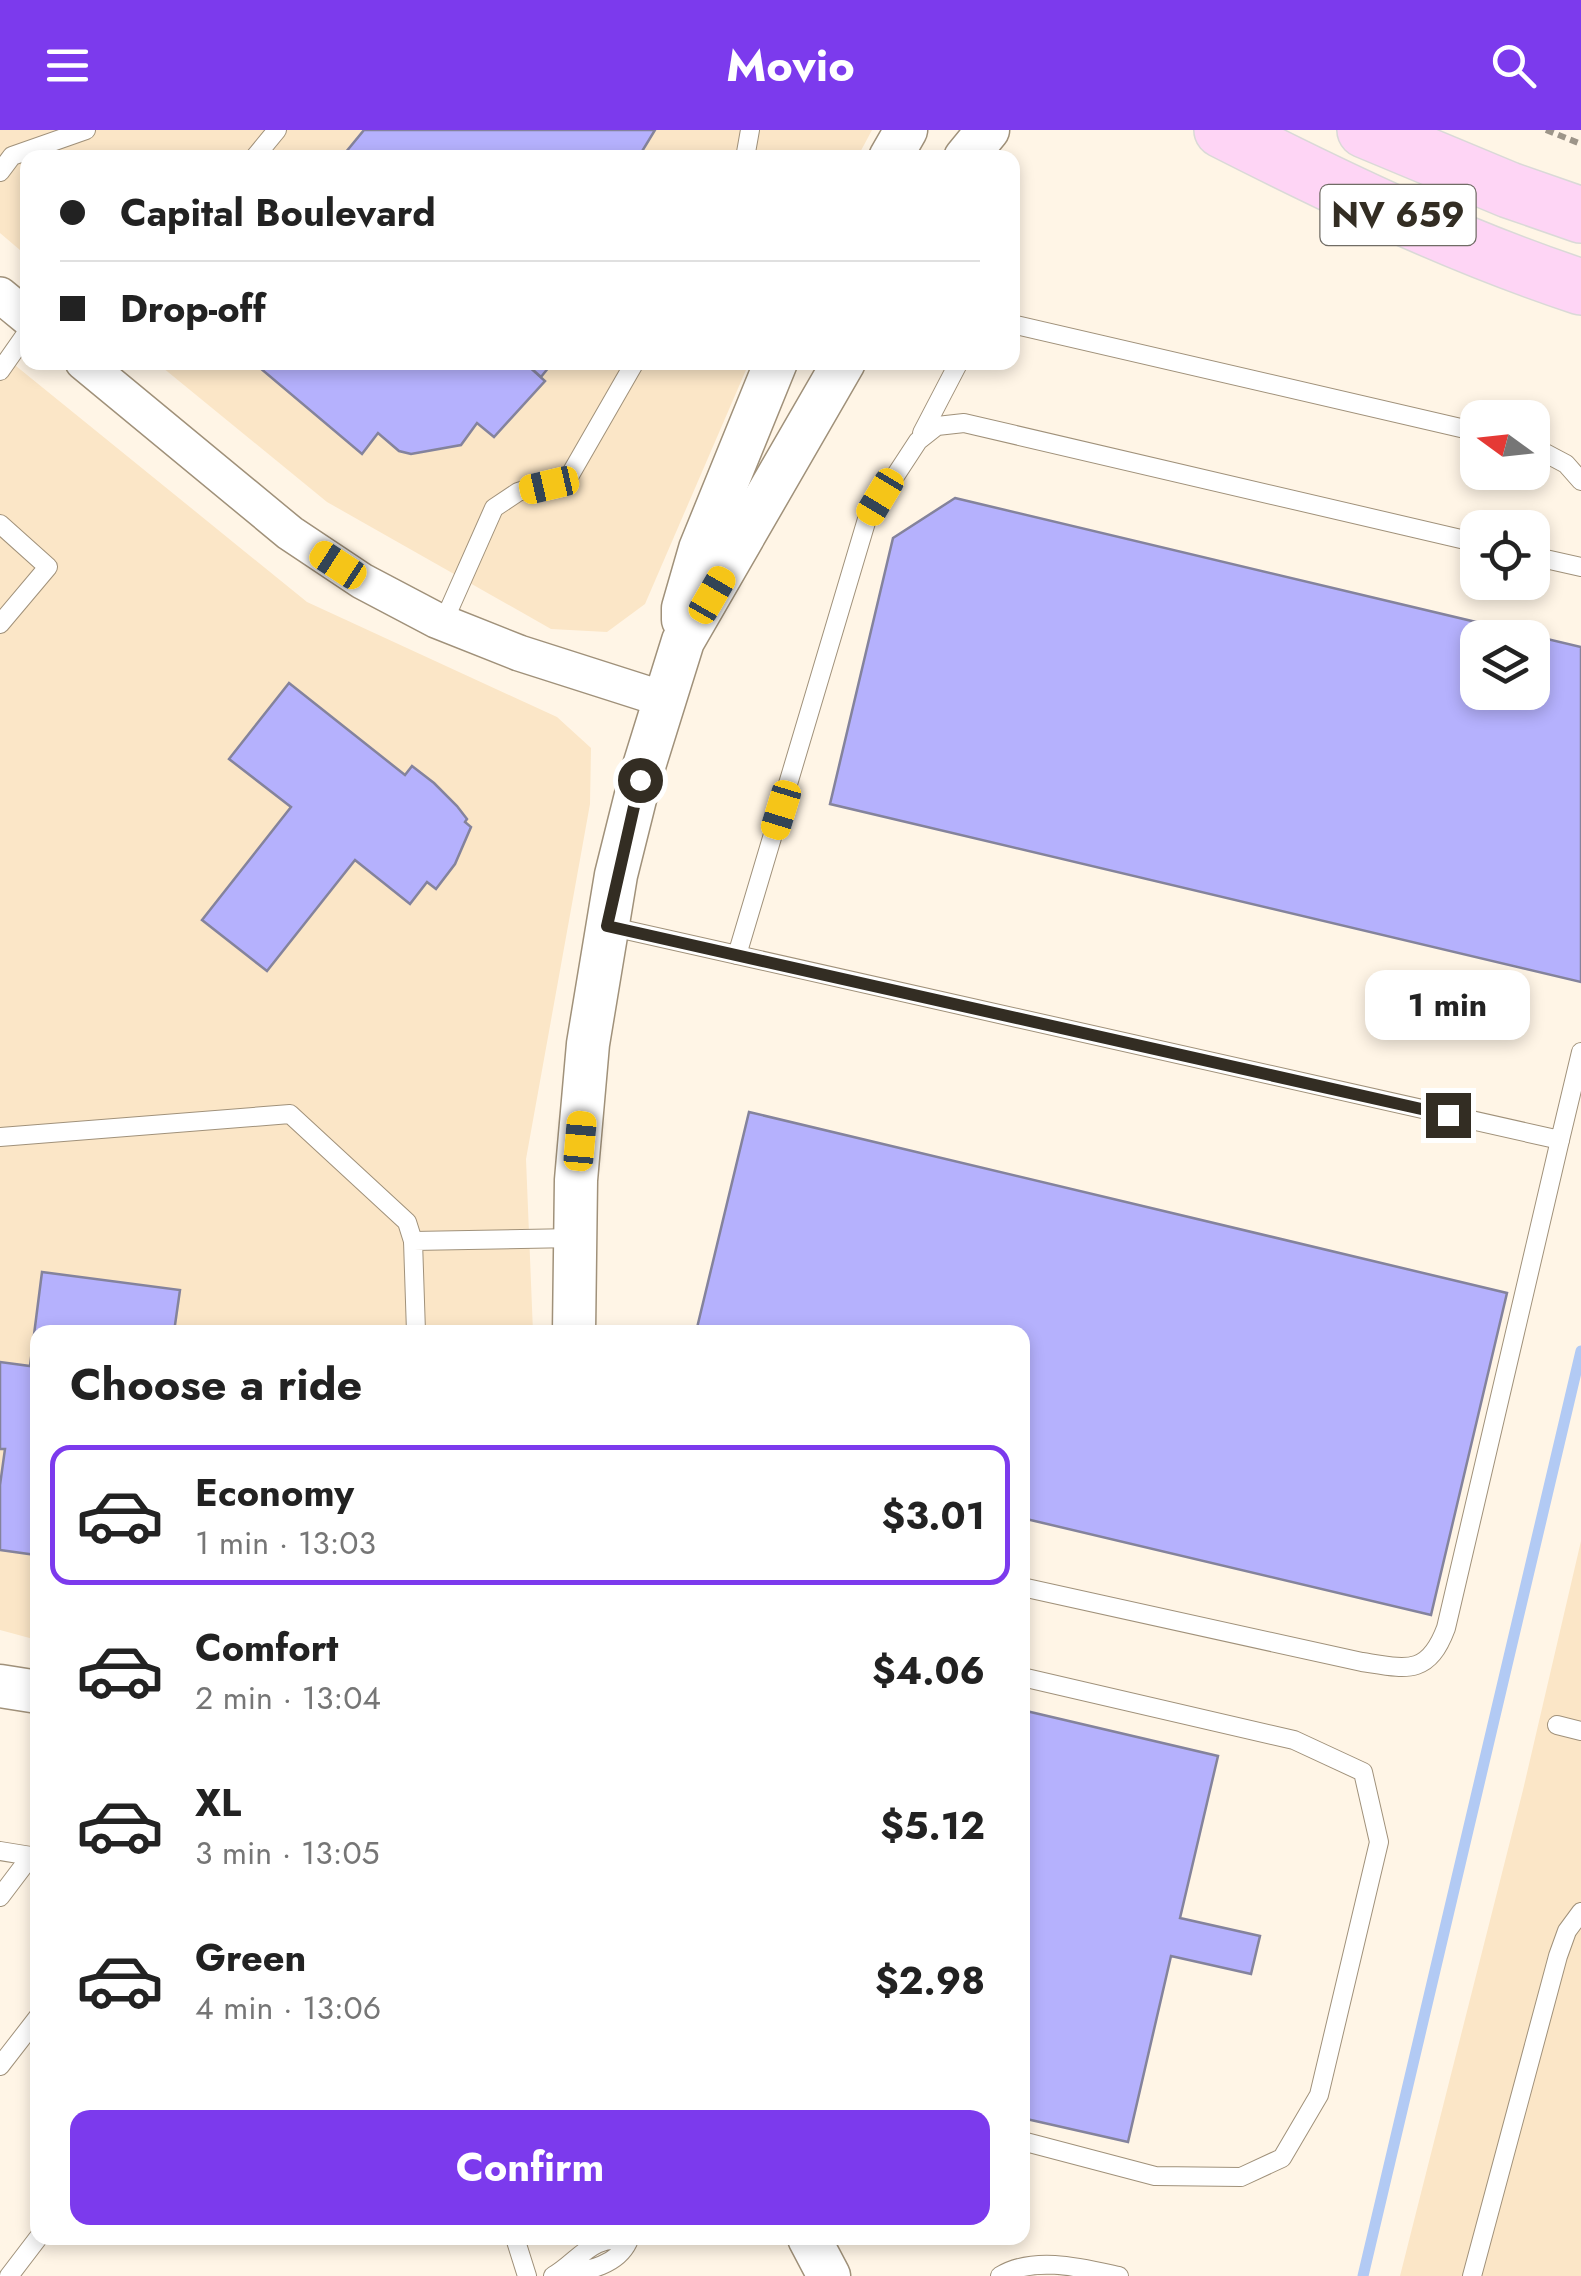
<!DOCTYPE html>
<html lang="en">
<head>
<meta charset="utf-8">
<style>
  :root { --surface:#fff; --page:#f2f2f2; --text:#222; --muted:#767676; --line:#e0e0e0; --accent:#7c3aed }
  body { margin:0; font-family:Jost,sans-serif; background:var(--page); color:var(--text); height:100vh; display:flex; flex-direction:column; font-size:38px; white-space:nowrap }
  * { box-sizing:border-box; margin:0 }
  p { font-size:32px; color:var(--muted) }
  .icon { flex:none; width:55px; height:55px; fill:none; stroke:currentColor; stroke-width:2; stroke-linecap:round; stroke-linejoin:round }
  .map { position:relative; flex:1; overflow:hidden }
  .details { position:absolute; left:30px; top:1195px; width:1000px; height:920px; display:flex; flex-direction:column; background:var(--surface); border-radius:20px; box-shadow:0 5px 15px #0003 }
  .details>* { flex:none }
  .hud { position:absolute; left:20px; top:20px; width:1000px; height:220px; border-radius:20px; box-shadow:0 5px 15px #0003; display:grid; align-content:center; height:220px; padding:0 40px; background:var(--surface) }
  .needle { width:65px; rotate:285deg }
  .buttons { position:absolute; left:1460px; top:270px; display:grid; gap:20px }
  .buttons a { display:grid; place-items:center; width:90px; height:90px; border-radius:20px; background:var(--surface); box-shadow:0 5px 15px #0003; font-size:50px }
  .end { position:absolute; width:45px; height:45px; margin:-22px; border:12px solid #332d23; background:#fff; box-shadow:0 0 0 5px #fff }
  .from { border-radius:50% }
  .bubble { position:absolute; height:70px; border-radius:20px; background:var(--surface); box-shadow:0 5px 15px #0003; font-size:32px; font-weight:700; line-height:70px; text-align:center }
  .car { position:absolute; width:30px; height:60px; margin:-30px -15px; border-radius:12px; box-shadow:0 0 8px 2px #0007; background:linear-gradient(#f5c518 24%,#345 0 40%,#f5c518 0 76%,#345 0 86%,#f5c518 0) }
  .hud b { display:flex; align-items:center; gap:35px; height:95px; font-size:38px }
  .hud b+b { border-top:2px solid var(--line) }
  .hud i { width:25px; height:25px; background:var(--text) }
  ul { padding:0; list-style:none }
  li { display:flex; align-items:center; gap:30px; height:140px; margin:0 20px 15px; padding:0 20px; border:5px solid transparent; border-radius:20px }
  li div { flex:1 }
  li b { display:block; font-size:38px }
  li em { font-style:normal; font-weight:700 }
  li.current { border-color:var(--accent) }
  li>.icon { width:90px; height:90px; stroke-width:1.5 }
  h2 { padding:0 40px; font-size:45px; line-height:120px }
  .button { display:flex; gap:20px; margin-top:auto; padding:20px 40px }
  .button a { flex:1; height:115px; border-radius:20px; background:var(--accent); color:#fff; font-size:40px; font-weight:700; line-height:115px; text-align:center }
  header { display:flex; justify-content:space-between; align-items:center; height:130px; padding:0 40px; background:var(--accent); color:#fff; font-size:45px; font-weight:700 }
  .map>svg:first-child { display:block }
  .built { fill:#fbe6c7 }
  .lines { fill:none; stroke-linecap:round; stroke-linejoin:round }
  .stream { stroke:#b2caf4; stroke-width:11 }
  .building { fill:#b5b1fd; stroke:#84839c; stroke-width:2.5; fill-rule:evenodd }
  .service-casing { stroke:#a0917a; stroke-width:20 }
  .minor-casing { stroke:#a0917a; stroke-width:38 }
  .tertiary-casing { stroke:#a0917a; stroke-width:45 }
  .primary-casing { stroke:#dad9d7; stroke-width:58 }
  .path { stroke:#9d9589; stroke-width:6; stroke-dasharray:8 5; stroke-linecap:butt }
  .service { stroke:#fff; stroke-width:18 }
  .minor { stroke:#fff; stroke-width:35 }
  .tertiary { stroke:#fff; stroke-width:42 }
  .primary { stroke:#fed5f5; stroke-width:55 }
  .route { stroke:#332d23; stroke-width:12 }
  .labels { text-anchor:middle; stroke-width:9; stroke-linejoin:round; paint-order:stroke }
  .shield { fill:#fff; stroke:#706c65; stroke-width:2.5 }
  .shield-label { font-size:35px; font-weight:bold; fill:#332d23 }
</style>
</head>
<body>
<header><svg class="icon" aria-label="menu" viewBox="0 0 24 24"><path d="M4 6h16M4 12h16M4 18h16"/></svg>Movio<svg class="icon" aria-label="search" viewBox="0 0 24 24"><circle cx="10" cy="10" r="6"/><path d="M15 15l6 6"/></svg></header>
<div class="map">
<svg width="1581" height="2146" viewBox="0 0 1581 2146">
  <rect width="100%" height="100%" fill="#fff5e6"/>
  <g class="built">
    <path d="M0,0H872L857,28H28L27,126L0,103Z"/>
    <path d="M0,223L307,472L557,587L591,618L590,674L526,1029L533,1202H38L37,1510L0,1500Z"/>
    <path d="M157,233H749L645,474L607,502L551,499L327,372Z"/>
    <path d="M1581,1411V2146H1400L1523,1660Z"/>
  </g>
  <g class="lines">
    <path class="stream" d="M1363,2146L1581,1221"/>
  </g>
  <g class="building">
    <path d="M364,0H655L638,28H341Z"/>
    <path d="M253,232H524L545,251L494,307L477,293L461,315L411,324L399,321L378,303L362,324Z"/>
    <path d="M524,232H553L541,247Z"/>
    <path d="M955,368L1581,517V852L830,674L893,408ZM1478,508H1532V562H1478Z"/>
    <path d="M289,553L405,645L412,636L434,653L457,676L467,689L465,692L471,697L455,734L436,759L427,752L410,774L355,730L267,841L202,790L291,677L229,629Z"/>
    <path d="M749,982L1507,1163L1431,1485L1022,1388V1202H696Z"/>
    <path d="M42,1142L180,1160L174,1202H38L36,1425L0,1420V1355L5,1319H0V1232L30,1236Z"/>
    <path d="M1022,1580L1218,1626L1180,1788L1260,1806L1251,1844L1171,1826L1128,2012L1022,1988Z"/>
  </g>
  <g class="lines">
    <defs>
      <g id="service">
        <path d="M254,28L277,0"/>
        <path d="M745,28L750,0"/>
        <path d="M0,42L12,26L86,0"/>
        <path d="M1012,194L1478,302"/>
        <path d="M0,241L28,201"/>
        <path d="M922,303L959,232"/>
        <path d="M1532,316L1566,334L1581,351"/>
        <path d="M0,394L48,437L0,494"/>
        <path d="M1532,426L1581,437"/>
        <path d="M443,493L494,378L518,362L570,345L635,232"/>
        <path d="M608,796L1560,1010L1581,922"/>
        <path d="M737,825L867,389L918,311L937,296L964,293L1478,413"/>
        <path d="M0,1007L290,984L407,1092L413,1111"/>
        <path d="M416,1202L413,1111L575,1108"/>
        <path d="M1022,1457L1362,1532C1407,1539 1428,1546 1446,1498L1560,1010"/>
        <path d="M1022,1547L1294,1610L1363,1642L1379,1712L1319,1965L1282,2028L1241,2047L1155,2046L1022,2011"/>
        <path d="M1557,1595L1581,1601"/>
        <path d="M0,1721L37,1727"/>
        <path d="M0,1767L31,1726"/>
        <path d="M0,1936L38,1887"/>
        <path d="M515,2108L527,2146"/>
        <path d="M9,2146L38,2108"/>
        <path d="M553,2146C577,2133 594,2101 628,2112C618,2133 588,2144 566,2139"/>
        <path d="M1000,2146C1034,2125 1083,2138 1119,2146"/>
        <path d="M1472,2146L1558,1826L1567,1801L1581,1782"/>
      </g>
      <g id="minor">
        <path d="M0,165L28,188"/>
        <path d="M83,232L290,403L362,451L436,490L519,523L663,569"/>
      </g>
      <g id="tertiary">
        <path d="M890,28L906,0"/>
        <path d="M965,28L988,0"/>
        <path d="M683,490V478L700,419L776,232"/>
        <path d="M574,1202L576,1050L588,914L616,745L640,649L683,511L844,232"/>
        <path d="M0,1556L38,1562"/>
        <path d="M809,2108L829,2146"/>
      </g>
      <g id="primary">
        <path d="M1222,0C1338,59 1457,116 1581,157"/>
        <path d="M1365,0L1509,60L1581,85"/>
      </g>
    </defs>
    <use href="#service" class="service-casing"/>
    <use href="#minor" class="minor-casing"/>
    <use href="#tertiary" class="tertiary-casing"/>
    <use href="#primary" class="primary-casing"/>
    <path class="path" d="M1546,0L1581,14"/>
    <use href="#service" class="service"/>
    <use href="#minor" class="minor"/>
    <use href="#tertiary" class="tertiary"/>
    <use href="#primary" class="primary"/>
  </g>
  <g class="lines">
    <path class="route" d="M640,650L607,796L1448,985"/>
  </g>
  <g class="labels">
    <rect class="shield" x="1320.5" y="55" width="155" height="60" rx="8"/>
    <g class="shield-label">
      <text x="1398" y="97">NV 659</text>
    </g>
  </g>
</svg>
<div class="buttons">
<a><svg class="needle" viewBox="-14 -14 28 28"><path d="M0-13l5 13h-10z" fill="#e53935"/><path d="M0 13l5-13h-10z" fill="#767676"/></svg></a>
<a><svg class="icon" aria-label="locate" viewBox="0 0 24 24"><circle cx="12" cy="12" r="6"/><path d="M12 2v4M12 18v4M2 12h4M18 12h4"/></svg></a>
<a><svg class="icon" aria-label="layers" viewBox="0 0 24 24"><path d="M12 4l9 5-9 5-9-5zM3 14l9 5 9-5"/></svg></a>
</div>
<i class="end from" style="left:640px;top:650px"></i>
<i class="end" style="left:1448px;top:985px"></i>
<div class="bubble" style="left:1365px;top:840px;width:165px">1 min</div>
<i class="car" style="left:549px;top:355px;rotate:257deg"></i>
<i class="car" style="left:880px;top:367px;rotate:211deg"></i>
<i class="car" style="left:338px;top:435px;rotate:303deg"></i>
<i class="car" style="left:712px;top:465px;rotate:30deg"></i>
<i class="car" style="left:781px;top:680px;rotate:197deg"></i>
<i class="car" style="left:580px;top:1011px;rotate:5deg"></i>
<div class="hud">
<b><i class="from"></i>Capital Boulevard</b>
<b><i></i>Drop-off</b>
</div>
<section class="details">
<h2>Choose a ride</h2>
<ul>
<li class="current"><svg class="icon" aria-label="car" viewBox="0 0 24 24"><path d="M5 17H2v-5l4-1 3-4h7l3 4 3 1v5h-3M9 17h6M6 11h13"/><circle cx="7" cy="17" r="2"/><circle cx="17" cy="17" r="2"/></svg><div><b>Economy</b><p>1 min · 13:03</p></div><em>$3.01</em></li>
<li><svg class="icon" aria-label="car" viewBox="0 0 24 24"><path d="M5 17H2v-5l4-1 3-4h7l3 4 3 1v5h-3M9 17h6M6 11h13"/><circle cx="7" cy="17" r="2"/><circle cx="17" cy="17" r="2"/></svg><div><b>Comfort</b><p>2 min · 13:04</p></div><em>$4.06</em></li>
<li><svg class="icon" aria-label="car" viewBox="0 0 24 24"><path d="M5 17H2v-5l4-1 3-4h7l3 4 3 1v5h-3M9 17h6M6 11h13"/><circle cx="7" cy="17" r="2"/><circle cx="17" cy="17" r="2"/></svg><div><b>XL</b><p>3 min · 13:05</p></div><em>$5.12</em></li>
<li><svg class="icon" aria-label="car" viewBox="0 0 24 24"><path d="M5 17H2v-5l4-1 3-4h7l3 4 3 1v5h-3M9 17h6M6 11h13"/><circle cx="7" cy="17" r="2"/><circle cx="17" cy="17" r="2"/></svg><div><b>Green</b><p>4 min · 13:06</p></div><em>$2.98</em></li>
</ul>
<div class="button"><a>Confirm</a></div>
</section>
</div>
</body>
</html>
